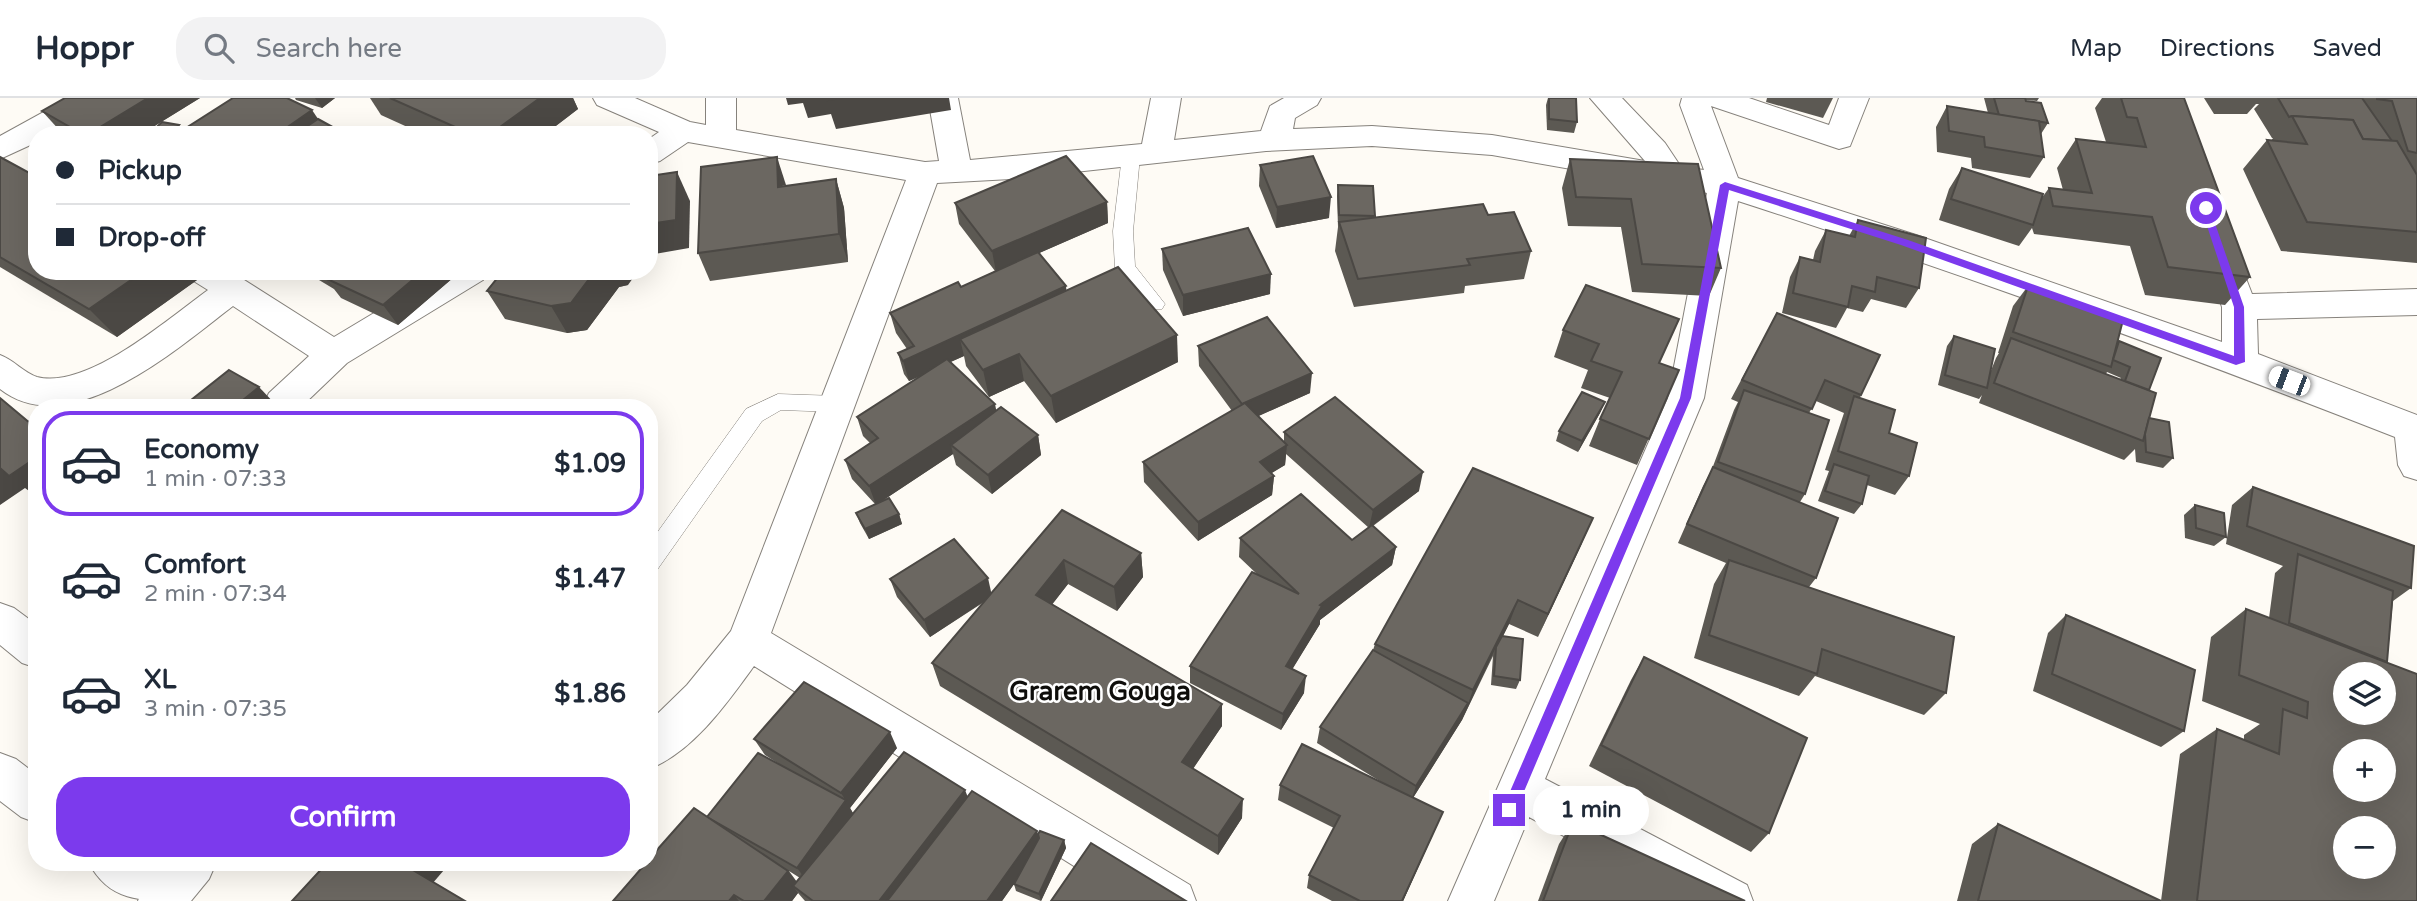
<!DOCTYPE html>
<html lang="en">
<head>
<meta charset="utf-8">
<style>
  :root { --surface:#fff; --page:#f2f2f3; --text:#1f2937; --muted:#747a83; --line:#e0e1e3; --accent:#7c3aed }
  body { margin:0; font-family:"Varela Round",sans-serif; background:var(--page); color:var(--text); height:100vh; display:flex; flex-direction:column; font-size:26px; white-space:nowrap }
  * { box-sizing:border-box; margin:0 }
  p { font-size:23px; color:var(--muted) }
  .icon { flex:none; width:38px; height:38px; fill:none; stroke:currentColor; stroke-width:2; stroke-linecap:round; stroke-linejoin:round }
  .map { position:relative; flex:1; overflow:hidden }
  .panel { position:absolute; left:28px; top:301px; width:630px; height:472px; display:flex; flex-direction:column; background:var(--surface); border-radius:28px; box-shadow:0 7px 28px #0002 }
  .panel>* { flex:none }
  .banner { position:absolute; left:28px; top:28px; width:630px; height:154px; border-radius:28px; box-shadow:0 7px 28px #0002; display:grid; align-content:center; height:154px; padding:0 28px; background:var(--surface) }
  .tools { position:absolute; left:2333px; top:564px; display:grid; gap:14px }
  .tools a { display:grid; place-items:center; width:63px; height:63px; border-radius:50%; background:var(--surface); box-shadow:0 7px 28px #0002; font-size:35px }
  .end { position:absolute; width:32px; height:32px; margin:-16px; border:9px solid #7c3aed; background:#fff; box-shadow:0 0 0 4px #fff }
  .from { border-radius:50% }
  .bubble { position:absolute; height:49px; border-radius:24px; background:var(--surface); box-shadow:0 7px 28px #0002; font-size:23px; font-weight:800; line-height:49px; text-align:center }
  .car { position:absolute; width:21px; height:42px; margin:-21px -10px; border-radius:9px; box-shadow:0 0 5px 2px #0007; background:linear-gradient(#fff 24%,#345 0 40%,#fff 0 76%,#345 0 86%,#fff 0) }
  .banner b { display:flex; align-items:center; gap:24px; height:66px; font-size:26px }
  .banner b+b { border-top:2px solid var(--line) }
  .banner i { width:18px; height:18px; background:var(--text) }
  ul { padding:12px 0 0; list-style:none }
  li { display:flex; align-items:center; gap:21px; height:105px; margin:0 14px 10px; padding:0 14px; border:4px solid transparent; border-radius:28px }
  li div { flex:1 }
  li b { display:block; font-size:26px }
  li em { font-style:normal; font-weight:800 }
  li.selected { border-color:var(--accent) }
  li>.icon { width:63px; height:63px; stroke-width:1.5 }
  .button { display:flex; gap:14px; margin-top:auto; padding:14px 28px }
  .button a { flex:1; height:80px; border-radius:28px; background:var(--accent); color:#fff; font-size:28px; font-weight:800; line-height:80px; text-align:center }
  header { display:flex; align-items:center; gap:42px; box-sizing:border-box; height:98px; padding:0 35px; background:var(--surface); border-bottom:2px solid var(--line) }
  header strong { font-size:33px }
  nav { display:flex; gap:38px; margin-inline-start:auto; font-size:24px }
  .search { width:490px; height:63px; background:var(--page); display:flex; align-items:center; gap:18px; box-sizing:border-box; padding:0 24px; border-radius:28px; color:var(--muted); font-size:26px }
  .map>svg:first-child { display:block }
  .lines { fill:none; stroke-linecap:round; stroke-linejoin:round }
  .service-casing { stroke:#86827c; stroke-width:1 }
  .minor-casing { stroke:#86827c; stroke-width:2 }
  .secondary-casing { stroke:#86827c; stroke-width:2 }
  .service { fill:#fff; fill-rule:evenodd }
  .minor { fill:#fff; fill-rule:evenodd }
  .secondary { fill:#fff; fill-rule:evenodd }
  .wall { fill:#5c5953; fill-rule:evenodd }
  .shaded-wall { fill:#4b4844 }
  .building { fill:#6b6761; stroke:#4b4844; stroke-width:2; fill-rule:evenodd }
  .route { fill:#7c3aed }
  .labels { text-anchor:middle; stroke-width:5; stroke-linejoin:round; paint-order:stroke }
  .district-label { font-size:26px; font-weight:bold; fill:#0e0d0a; stroke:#fff }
</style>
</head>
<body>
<header>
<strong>Hoppr</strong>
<div class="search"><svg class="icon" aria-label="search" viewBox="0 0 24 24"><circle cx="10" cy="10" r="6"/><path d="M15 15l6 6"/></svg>Search here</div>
<nav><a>Map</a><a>Directions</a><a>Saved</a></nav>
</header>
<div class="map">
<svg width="2417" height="803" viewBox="0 0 2417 803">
  <rect width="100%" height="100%" fill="#fefbf5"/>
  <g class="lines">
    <defs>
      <g id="service">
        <path d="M1131,52L1140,58L1133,133L1135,168L1165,206L1162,211H1148L1115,170L1113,133L1122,58Z"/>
        <path d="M778,296L837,298L845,300L848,306L845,312L837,314L781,312L762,323L657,472L649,475V446L746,311Z"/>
      </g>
      <g id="minor">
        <path d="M69,0H107L103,7L50,37H37V44L0,61V38Z"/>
        <path d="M593,0H635L690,24L706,27V0H736V32L925,64L939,63L928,0H958L970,62L1142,46L1151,0H1181L1174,42L1261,33L1270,8L1284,0H1321L1317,7L1295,20L1293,31L1372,28L1492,37L1645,63L1590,0H1622L1665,45L1681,69L1704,72L1680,7L1682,0H1749L1829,27L1839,0H1869L1850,48L1839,51L1711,8L1738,80L1916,137L2222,244V209L2201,147L2206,139L2218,135L2230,139L2252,196L2417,191V217L2257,221L2258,256L2417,317V382L2404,378L2398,367L2395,339C2178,254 1960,175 1738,103L1704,300L1545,681L1747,787L1753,803H1683L1529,719L1494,803H1448L1668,300L1707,95L1492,57L1372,48L1266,53L1011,81L937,85L771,535L1190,787L1196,803H1130L754,568C727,605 693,654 649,671V624L687,587L731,533L906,82L688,44L660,63L649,66V41L659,34L597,7Z"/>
        <path d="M187,173H230L334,239L444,173H488L483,182L347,265L300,310H266L264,305L269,295L309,258L233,208C178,250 70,346 0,291V257C14,262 24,275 37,279C88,292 169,220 208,192L192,182Z"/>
        <path d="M0,505L14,510L37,527V570L22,565L0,547Z"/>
        <path d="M163,765H216L209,781L191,803H138L144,787Z"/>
      </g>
      <g id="secondary">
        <path d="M0,655L16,661L37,677V725L21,719L0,703Z"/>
        <path d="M89,765C130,763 164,759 182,803C140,803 109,803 89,765Z"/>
      </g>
    </defs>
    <use href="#service" class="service-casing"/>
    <use href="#minor" class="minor-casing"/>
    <use href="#secondary" class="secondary-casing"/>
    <use href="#service" class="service"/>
    <use href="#minor" class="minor"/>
    <use href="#secondary" class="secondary"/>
  </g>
  <g class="wall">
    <path d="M65,0H200L140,37H65L61,34L42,13Z"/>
    <path d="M295,0H335L322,10L296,2Z"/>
    <path d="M370,0H573L578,11L544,37H425L381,17Z"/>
    <path d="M1548,0H1576L1577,24L1574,35L1547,32L1546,7Z"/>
    <path d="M1767,0H1833L1823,20L1766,4Z"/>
    <path d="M1984,0H2039L2037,3L2025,2L2048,25L2041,36L2044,59L2030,80L1972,70L1971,60L1937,54L1936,29L1947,8L1988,15Z"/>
    <path d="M2102,0H2184L2250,179L2225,207L2145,197L2130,148L2034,136L2032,130L2019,148L1939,122L1949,91L1962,70L2041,101L2049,90L2063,92L2057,70L2076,41L2106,44L2095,10Z"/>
    <path d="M2204,0H2417V165L2281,153L2243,71L2267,42L2271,43L2273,40H2272L2254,11L2259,6H2256L2247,16H2214Z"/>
    <path d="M0,59L197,182L117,239L0,169Z"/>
    <path d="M1570,61L1698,66L1721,170L1709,198L1632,194L1621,129L1568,128L1562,90Z"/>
    <path d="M1260,67L1329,120L1276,130L1259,88Z"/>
    <path d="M836,81L844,110L848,164L710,183L698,155L786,88Z"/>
    <path d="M1338,87L1373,88L1374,120L1488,117L1531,153L1524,181L1465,188L1464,195L1354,209L1335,153L1338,129L1337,98Z"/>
    <path d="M1107,104L1108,125L1039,155L1066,192L1178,264L1056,325L1024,283L989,299L966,268L964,258L950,264L996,313L1038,337L1041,357L992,396L956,367L953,356L882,403L899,416L902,426L869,441L860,425L856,415L875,406L852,381L845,362L870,345L863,338L857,319L923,277L909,283L904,276L898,255L907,251L896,235L890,215L961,189L995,173L959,126L955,105Z"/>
    <path d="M1858,122L1919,190L1906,210L1871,201L1863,214L1847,210L1836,230L1782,215L1790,179L1800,159L1813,162L1815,153L1826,132L1849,138Z"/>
    <path d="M1162,151L1270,196L1183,218L1163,172Z"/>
    <path d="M304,173H461L398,227L341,200L334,191Z"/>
    <path d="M628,187L619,189L587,232L567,235L505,221L487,193Z"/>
    <path d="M2028,188L2117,245L2119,243L2149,292V320L2173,360L2163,370L2136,364L2135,351L2124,362L1979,305L1982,297L1979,301L1938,287L1947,248L1954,238L1990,275L1996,260L1999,255H1998L2013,208ZM2107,274L2121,280L2120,281L2106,276Z"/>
    <path d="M1777,215L1861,297L1860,300L1889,335L1909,378L1895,397L1867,387L1862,406L1854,416L1818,403L1829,373L1825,372L1844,315L1816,303L1809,315L1805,396L1800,404L1816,480L1809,489L1946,595L1924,617L1815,578L1799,598L1694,560L1714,486L1726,465L1678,445L1703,388L1712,371L1734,312L1738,304L1731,301Z"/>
    <path d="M1563,232L1679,272L1637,367L1589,348L1600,321L1610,300L1581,290L1588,272L1554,259Z"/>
    <path d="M1198,248L1310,295L1258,318L1284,344V334L1419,393L1373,428L1396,449L1392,467L1320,522V526L1292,571L1304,595L1281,632L1190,585V568L1259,478L1239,459L1240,440L1352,442L1369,430L1286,356L1285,367L1271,375L1274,378L1272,397L1198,443L1144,384L1143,364L1232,313L1199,268Z"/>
    <path d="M1605,304L1600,315L1578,354L1556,343L1559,333Z"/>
    <path d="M2253,389L2411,490L2393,503L2387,564L2417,803H1957L1972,746L1998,726L2161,803L2180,656L2217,631L2244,642V637L2260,626L2202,603L2211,539L2246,511L2269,520L2275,475L2283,468L2226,446L2232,407Z"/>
    <path d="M2195,407L2226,439L2214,448L2185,440L2184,417Z"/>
    <path d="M1062,412L1141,455L1143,479L1117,513L1068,486L1052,506L1222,606V628L1193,671L1242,720L1218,757L940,588L932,565L984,504L930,539L897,499L890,481L991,495Z"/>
    <path d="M1582,445L1538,539L1509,526L1503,538L1520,582L1516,591L1491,587L1493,558L1462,622L1413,700L1443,714L1403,803H1332L1307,790L1309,777L1334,730L1278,702L1280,687L1383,685L1317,645L1320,629L1373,552L1375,546Z"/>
    <path d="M2066,517L2184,633L2161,649L2033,593L2048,535Z"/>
    <path d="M1644,559L1769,735L1751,754L1589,668L1631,582Z"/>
    <path d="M754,641L897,650L850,710L853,715L968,698L1038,736L1064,742L1066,750L1041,803L1016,793L1014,786L1002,803H805L798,795L792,803H613L707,719L787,671L765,657ZM789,773L800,780L797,784Z"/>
    <path d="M1573,724L1745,803H1538L1559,746Z"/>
  </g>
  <g class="shaded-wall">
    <path d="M148,0H200L140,37H87Z"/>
    <path d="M315,0H335L322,10Z"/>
    <path d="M540,0H573L578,11L544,37H489Z"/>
    <path d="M786,0H949L951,12L836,31L831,16L808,20L803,5L788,7Z"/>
    <path d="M312,12L329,37H276Z"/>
    <path d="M179,27L187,37H169Z"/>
    <path d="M777,59L786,87L778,89Z"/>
    <path d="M677,74L690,103L689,150L649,157V126Z"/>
    <path d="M836,81L844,110L848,164L839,136Z"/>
    <path d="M1331,99L1329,120L1276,130L1277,109Z"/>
    <path d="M1107,104L1108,125L996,174L992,153Z"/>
    <path d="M144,173H189L197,182L117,239L89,211Z"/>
    <path d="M320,173H358L325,180L334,191Z"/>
    <path d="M423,173H461L398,227L383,207Z"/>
    <path d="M595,173H638L628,187L619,189L587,232L567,235L551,208Z"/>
    <path d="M1271,176L1270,196L1183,218V197Z"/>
    <path d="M1066,188L1068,209L960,241L964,258L909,283L903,263Z"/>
    <path d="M1177,237L1178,264L1056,325L1051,298Z"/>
    <path d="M1019,256L1024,283L989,299L983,272Z"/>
    <path d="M1312,275L1310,295L1241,326L1242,306Z"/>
    <path d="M259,289L277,308L276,310H233Z"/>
    <path d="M1605,304L1600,315L1578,354L1582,343Z"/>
    <path d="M995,306L999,326L951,347L953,356L876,407L869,388Z"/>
    <path d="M1038,337L1041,357L992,396L988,377Z"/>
    <path d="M1287,347L1285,367L1259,383L1260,364Z"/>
    <path d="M37,359V399L25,390L0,407V369Z"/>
    <path d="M1423,374L1419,393L1369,430L1373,412Z"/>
    <path d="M1274,378L1272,397L1198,443V424Z"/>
    <path d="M899,416L902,426L869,441L865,431Z"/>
    <path d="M1593,420L1582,445L1538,539L1548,516Z"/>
    <path d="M1396,449L1392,467L1320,522V526L1284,585L1286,568L1320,507Z"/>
    <path d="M1141,455L1143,479L1117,513L1114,489Z"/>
    <path d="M1064,462L1068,486L1041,521L1036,497Z"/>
    <path d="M988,480L992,498L930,539L924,522Z"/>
    <path d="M1518,502L1509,526L1496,552V549L1462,622L1411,703L1416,688L1468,606L1473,592Z"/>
    <path d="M1306,578L1304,595L1281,632L1283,616Z"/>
    <path d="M1222,606V628L1183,685L1182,664Z"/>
    <path d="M890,634L897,650L850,710L854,717L807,783L797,770L846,703L841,695Z"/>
    <path d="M965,692L971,707L897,803H879Z"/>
    <path d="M1243,701L1242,720L1218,757V738Z"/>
    <path d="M1443,714L1403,803H1402Z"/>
    <path d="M1037,733L1041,748L1002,803H987Z"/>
    <path d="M1064,742L1066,750L1041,803L1039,796Z"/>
    <path d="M408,765H450L432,786L406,768Z"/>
    <path d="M788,773L802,791L793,788L798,795L792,803H764Z"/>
    <path d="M734,797L739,803H729Z"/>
  </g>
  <g class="building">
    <path d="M65,0H148L87,37H84L42,13Z"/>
    <path d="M233,0H287L312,12L276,37H175Z"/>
    <path d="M390,0H540L489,37H473Z"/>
    <path d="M827,0H842L827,2Z"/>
    <path d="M1549,0H1576L1577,24L1549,21Z"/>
    <path d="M1994,0H2025L2026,3L2041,5L2048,25L1999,17Z"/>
    <path d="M2121,0H2184L2250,179L2168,169L2152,119L2053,108L2049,90L2092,95L2076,41L2146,49L2137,20L2127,19Z"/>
    <path d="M2278,0H2362L2392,43L2363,41L2353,22L2292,18L2289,19Z"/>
    <path d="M2377,0H2417V55L2408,53L2392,3L2377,1Z"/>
    <path d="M1947,8L2039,23L2044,59L1985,49L1984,39L1949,33Z"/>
    <path d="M2292,18L2353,22L2363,41L2397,43L2417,77V134L2307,124L2267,42L2307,46Z"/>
    <path d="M318,21L347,37H294Z"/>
    <path d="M162,24L179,27L169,37H148Z"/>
    <path d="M1066,58L1107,104L992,153L955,105Z"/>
    <path d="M1313,58L1331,99L1277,109L1260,67Z"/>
    <path d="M0,59L37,79V173H144L89,211L0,159Z"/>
    <path d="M777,59L778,89L836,81L839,136L698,155L701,69Z"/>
    <path d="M1570,61L1698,66L1721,170L1642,166L1631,101L1576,99Z"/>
    <path d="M1962,70L2043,96L2033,127L1951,101Z"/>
    <path d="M677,74L676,122L649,126V78Z"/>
    <path d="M1338,87L1373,88L1375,118L1339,117Z"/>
    <path d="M1483,106L1488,117L1514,114L1531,153L1467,161L1470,167L1358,181L1339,124Z"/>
    <path d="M1858,122L1926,140L1919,190L1877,179L1875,194L1852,188L1848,209L1793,195L1800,159L1820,164L1826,132L1855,139Z"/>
    <path d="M1248,130L1271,176L1183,197L1162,151Z"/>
    <path d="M1038,154L1066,188L903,263L898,255L914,248L890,215L958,184L961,189Z"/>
    <path d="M1118,169L1177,237L1051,298L1019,256L983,272L960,241Z"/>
    <path d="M334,173H423L383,207L325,180Z"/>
    <path d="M503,173H595L571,205L551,208L487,193Z"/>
    <path d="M1586,187L1679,221L1659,265L1679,272L1649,341L1600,321L1622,274L1591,263L1599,246L1563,232Z"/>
    <path d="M2028,188L2123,222L2111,269L2013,234Z"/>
    <path d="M1777,215L1880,257L1861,297L1825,282L1812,311L1742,282Z"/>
    <path d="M1267,219L1312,275L1242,306L1198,248Z"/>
    <path d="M1954,238L1995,251L1987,290L1945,277Z"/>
    <path d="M2011,240L2156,295L2143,343L1994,285Z"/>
    <path d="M2119,243L2161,260L2149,292L2125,283L2130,269L2113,262Z"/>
    <path d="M947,261L995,306L869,388L845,362L878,340L857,319Z"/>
    <path d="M229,272L259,289L233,310H181Z"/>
    <path d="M1744,292L1829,322L1805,396L1718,364Z"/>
    <path d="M1582,294L1605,304L1582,343L1559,333Z"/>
    <path d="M1854,298L1895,312L1889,335L1917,345L1909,378L1838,353Z"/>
    <path d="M1335,299L1423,374L1373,412L1284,334Z"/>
    <path d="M0,300L37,331V359L9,378L0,370Z"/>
    <path d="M1245,305L1287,347L1260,364L1274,378L1198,424L1143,364Z"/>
    <path d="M1001,309L1038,337L988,377L951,347Z"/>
    <path d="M2149,320L2169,324L2173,360L2146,354L2145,336Z"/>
    <path d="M1834,366L1869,378L1862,406L1825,393Z"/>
    <path d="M1713,369L1838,420L1816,480L1687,426Z"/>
    <path d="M1473,370L1593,420L1548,516L1518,502L1473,592L1375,546Z"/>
    <path d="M2253,389L2414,448L2411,490L2247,428Z"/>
    <path d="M1301,396L1352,442L1372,427L1396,449L1320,507L1322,508L1286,568L1306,578L1283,616L1190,568L1252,474L1299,496L1240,440Z"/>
    <path d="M889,400L899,416L865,431L856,415Z"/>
    <path d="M2195,407L2224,415L2226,439L2196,430Z"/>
    <path d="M1062,412L1141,455L1114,489L1064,462L1036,497L1222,606L1182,664L1243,701L1218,738L932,565Z"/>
    <path d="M954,441L988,480L924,522L890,481Z"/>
    <path d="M2298,456L2393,493L2387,564L2289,525Z"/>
    <path d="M1729,462L1954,539L1946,595L1822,551L1817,576L1709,537Z"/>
    <path d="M2246,511L2417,576V803H2197L2217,631L2279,656L2283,611L2307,620L2308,604L2239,577ZM2345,576H2384V614H2345ZM2345,653H2384V691H2345ZM2345,730H2384V768H2345Z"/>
    <path d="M2066,517L2195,572L2184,633L2052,576Z"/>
    <path d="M1502,538L1523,541L1520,582L1494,578L1496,549Z"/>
    <path d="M1373,552L1468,605L1416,688L1320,629Z"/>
    <path d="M1644,559L1807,640L1769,735L1601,647Z"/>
    <path d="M804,584L890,634L841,695L754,641Z"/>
    <path d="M1302,646L1443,714L1402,803H1360L1309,777L1340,718L1280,687Z"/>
    <path d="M904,654L965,692L879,803H813L793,788Z"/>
    <path d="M758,655L846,702L797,770L707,719Z"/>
    <path d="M972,693L1037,733L987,803H887Z"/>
    <path d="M694,710L788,773L764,803H744L734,797L729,803H613L646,765H649V761Z"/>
    <path d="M1573,724L1745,803H1543Z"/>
    <path d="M1998,726L2161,803H1978Z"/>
    <path d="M1040,733L1064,742L1039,796L1014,786L1039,740L1038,736Z"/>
    <path d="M1091,745L1186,803H1051Z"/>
    <path d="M327,765H408L406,768L465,803H292Z"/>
  </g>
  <path class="route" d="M1725,84L1908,142L2234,258V209L2201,110L2209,108L2244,209L2245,264L2236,267L1901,147L1729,92L1691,300L1514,717L1509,719L1502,712L1680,300L1720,87Z"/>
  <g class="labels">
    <g class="district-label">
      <text x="1100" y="602">Grarem Gouga</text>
    </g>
  </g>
</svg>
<div class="tools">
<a><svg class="icon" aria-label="layers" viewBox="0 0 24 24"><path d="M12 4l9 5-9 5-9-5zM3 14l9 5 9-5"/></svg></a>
<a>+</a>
<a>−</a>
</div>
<i class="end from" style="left:2206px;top:110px"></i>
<i class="end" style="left:1509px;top:712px"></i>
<div class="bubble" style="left:1533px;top:688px;width:116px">1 min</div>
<i class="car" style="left:2289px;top:283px;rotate:291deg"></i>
<div class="banner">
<b><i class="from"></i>Pickup</b>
<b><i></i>Drop-off</b>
</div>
<section class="panel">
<ul>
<li class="selected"><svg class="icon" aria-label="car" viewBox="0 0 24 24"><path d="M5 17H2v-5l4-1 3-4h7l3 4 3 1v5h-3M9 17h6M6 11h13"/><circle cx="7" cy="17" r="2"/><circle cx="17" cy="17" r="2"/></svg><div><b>Economy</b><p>1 min · 07:33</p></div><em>$1.09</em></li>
<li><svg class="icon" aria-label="car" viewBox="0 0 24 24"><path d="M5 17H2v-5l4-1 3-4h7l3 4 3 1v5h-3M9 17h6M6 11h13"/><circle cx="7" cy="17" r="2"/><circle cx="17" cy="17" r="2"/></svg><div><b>Comfort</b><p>2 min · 07:34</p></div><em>$1.47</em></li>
<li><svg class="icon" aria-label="car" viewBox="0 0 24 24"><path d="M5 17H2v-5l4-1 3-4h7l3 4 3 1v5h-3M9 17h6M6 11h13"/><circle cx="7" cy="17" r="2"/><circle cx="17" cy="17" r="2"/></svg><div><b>XL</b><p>3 min · 07:35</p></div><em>$1.86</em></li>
</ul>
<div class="button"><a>Confirm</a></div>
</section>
</div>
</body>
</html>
